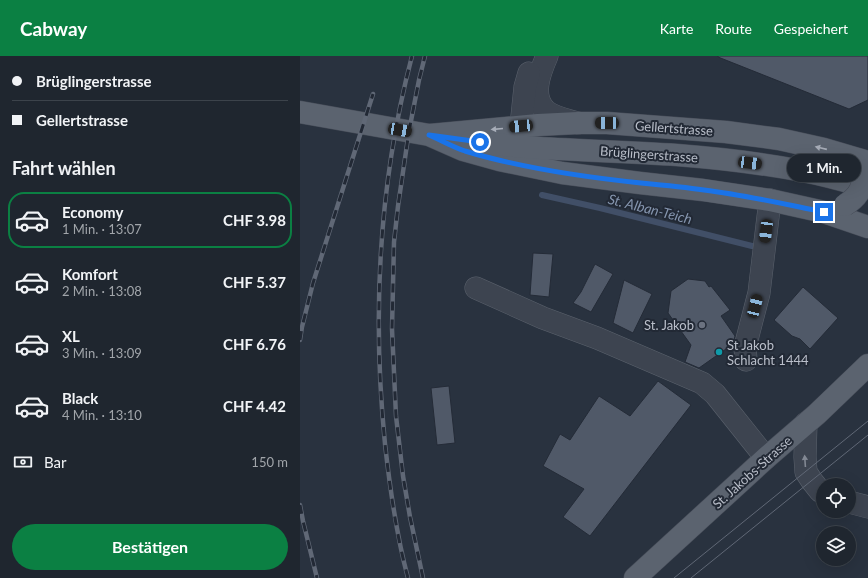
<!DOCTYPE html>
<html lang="de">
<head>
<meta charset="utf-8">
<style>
  :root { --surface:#1f262f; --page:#2c323b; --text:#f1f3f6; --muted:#a1a5aa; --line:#3c434b; --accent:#0b8043 }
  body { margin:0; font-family:Lato,sans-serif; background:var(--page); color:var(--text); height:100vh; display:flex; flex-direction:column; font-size:15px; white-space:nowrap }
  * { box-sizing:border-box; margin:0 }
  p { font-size:13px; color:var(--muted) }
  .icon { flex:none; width:22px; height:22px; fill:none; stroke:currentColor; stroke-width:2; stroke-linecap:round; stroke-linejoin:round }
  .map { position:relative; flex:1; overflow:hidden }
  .panel { display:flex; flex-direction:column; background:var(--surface); width:300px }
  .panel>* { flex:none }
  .hud { display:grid; align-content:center; height:88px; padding:0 12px; background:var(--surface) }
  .tools { position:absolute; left:516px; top:422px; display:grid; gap:8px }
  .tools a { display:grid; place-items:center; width:40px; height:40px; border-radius:50%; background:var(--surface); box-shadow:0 4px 16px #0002,0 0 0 1px var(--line); font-size:20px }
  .end { position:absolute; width:18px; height:18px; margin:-9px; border:5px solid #1a73e8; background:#fff; box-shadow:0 0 0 2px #fff }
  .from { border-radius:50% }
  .bubble { position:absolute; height:28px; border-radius:14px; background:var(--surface); box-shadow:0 4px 16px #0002,0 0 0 1px var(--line); font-size:13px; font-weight:700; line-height:28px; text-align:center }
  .car { position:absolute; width:12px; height:24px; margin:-12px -6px; border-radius:5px; box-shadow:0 0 3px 1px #0007; background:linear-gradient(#222 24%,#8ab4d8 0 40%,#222 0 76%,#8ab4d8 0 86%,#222 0) }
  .hud b { display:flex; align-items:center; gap:14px; height:38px; font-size:15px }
  .hud b+b { border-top:1px solid var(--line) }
  .hud i { width:10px; height:10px; background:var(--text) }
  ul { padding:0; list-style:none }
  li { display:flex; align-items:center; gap:12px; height:56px; margin:0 8px 6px; padding:0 4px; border:2px solid transparent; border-radius:16px }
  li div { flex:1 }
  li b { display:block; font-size:15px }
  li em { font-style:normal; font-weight:700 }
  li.active { border-color:var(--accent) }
  li>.icon { width:36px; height:36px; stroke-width:1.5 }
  h2 { padding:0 12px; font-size:18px; line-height:48px }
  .pay { display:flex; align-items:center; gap:10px; height:44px; padding:0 12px; font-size:15px }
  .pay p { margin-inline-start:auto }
  .action { display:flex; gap:8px; margin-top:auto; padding:8px 12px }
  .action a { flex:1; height:46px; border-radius:24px; background:var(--accent); color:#fff; font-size:16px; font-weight:700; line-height:46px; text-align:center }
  header { display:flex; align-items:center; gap:24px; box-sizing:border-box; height:56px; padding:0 20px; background:var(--accent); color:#fff }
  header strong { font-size:19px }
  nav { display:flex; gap:22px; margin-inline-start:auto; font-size:14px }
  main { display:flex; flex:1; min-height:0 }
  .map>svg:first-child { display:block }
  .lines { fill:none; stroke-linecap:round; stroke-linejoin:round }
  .stream { stroke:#414f67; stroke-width:6 }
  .building { fill:#505968; stroke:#242b37 }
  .minor-casing { stroke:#5b626d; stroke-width:23 }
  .major-casing { stroke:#474d59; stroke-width:23 }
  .minor { stroke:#3d4450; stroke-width:22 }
  .major { stroke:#5b636f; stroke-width:22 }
  .tram { stroke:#606876; stroke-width:1 }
  .rail-casing { stroke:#606876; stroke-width:4.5 }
  .rail { stroke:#222935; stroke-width:3; stroke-dasharray:9; stroke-linecap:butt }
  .major-bridge-casing { stroke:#474d59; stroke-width:23; stroke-linecap:butt }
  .major-bridge { stroke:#5b636f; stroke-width:22 }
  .oneway { fill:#a7adb8 }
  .oneway2 { fill:#828893 }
  .route { stroke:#1a73e8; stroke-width:5 }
  .worship-dot { fill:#6b7280; stroke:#222935; stroke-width:1.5 }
  .culture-dot { fill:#0f9aa8; stroke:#222935; stroke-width:1.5 }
  .labels { text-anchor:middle; stroke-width:4; stroke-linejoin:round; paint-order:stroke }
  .street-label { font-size:13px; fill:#babfca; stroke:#222935 }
  .poi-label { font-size:13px; fill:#babfca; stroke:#222935; text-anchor:end }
  .water-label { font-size:14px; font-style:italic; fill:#8595ae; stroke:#222935 }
</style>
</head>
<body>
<header>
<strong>Cabway</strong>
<nav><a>Karte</a><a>Route</a><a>Gespeichert</a></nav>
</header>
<main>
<section class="panel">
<div class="hud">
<b><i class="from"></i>Brüglingerstrasse</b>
<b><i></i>Gellertstrasse</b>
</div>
<h2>Fahrt wählen</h2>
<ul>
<li class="active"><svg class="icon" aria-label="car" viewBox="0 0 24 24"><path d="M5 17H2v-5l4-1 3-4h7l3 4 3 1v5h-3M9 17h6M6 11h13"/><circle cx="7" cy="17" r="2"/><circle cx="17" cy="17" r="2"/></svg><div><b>Economy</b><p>1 Min. · 13:07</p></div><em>CHF 3.98</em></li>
<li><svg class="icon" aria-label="car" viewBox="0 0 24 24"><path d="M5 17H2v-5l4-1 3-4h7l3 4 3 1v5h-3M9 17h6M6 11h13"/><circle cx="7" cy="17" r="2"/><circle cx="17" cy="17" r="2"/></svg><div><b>Komfort</b><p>2 Min. · 13:08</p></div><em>CHF 5.37</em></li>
<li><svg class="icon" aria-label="car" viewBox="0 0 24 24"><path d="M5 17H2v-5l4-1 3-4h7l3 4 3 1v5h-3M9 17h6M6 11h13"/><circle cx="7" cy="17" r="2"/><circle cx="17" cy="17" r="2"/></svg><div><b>XL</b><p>3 Min. · 13:09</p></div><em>CHF 6.76</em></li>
<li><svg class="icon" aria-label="car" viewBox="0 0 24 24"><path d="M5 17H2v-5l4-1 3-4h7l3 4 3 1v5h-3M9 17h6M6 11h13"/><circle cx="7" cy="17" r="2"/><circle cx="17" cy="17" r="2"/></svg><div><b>Black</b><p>4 Min. · 13:10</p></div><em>CHF 4.42</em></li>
</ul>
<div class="pay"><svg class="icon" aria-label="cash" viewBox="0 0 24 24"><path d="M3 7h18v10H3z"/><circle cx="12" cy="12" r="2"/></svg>Bar<p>150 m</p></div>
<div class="action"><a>Bestätigen</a></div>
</section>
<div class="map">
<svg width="568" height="522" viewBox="0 0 568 522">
  <rect width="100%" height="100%" fill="#29323f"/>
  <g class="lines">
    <path class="stream" d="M242,139L300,152L452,190"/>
  </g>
  <g class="building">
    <path d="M418,0H568V44L549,53L418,1Z"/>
    <path d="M233,197L253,198L249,241L230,239Z"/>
    <path d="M295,208L313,218L291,256L273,247L281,236Z"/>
    <path d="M388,223L405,225L409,231L411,230L430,254L421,260L435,280L433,288L399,312L385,306L391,289L368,257L371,235Z"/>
    <path d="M324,224L352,238L333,277L313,267Z"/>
    <path d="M503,231L538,262L510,293L500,283L492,280L474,264Z"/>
    <path d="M358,325L391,349L290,480L263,461L284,433L243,410L260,378L270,384L299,340L330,360Z"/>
    <path d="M149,330L155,387L137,389L131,332Z"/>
  </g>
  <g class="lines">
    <defs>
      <g id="minor">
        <path d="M247,0C240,16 230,41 246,55C255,62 268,64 278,67"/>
        <path d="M221,70L225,31L229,17"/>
        <path d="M176,232L243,262L297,282L402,327L415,338L466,402"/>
        <path d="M446,304L445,291L459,237L470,144"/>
        <path d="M506,367L505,401L506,416L512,425L520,435L523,436"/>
        <path d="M549,446L568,451"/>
      </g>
      <g id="major">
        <path d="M0,56L129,79L163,94L199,104L262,117L340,127L403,134L470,144L524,156L568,171"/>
        <path d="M130,79L238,69L278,67H307L426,76L479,83L524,93L568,106"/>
        <path d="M171,85C239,95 308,94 377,99C428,103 480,109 530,121C543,124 555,128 568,132"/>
        <path d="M335,522L466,402L517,358L568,309"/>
      </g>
    </defs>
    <use href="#minor" class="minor-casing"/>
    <use href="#major" class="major-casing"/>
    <use href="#minor" class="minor"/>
    <use href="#major" class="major"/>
    <g class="tram">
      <path d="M374,522L568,365"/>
      <path d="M391,522L568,379"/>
    </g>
    <defs>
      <g id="rail">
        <path d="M0,284L2,271L13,227L73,38"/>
        <path d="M0,449L3,465L17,522"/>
        <path d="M108,522C96,478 90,433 85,388C72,258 79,126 112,0"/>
        <path d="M123,522L110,461L103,420L96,360L92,273L94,186L98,150L109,75L119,24L125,0"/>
      </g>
    </defs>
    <use href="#rail" class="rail-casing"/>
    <use href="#rail" class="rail"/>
    <defs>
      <path id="major-bridge" d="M545,149C560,140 564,130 563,114"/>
    </defs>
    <use href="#major-bridge" class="major-bridge-casing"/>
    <use href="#major-bridge" class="major-bridge"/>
  </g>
  <defs><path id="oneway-solid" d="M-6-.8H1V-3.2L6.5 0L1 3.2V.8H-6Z"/></defs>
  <g class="oneway">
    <use href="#oneway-solid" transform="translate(197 73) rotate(175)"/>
    <use href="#oneway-solid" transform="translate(521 92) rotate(-167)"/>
  </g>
  <use class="oneway2" href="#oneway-solid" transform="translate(505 405) rotate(-94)"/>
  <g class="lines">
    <path class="route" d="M180,86L129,79C141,84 153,91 165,95C221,112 283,121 341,127C362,129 383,131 404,134C445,139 484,148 524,156"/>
  </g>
  <circle class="worship-dot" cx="402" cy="269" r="4"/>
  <circle class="culture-dot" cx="419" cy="296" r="4"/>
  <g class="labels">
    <g class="street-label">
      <text transform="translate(374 72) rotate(4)" y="5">Gellertstrasse</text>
      <text transform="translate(349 98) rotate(4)" y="5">Brüglingerstrasse</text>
      <text transform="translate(452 416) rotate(-42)" y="5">St. Jakobs-Strasse</text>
    </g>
    <g class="poi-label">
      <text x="394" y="274">St. Jakob</text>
      <text x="427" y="294" text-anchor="start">St Jakob<tspan x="427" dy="15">Schlacht 1444</tspan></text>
    </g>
    <g class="water-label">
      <text transform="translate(350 153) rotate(14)" y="5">St. Alban-Teich</text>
    </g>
  </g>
</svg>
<div class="tools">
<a><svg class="icon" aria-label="locate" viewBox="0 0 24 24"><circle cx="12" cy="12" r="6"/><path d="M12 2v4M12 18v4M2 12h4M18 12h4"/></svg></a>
<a><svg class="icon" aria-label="layers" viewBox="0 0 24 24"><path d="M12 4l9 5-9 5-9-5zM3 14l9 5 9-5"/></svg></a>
</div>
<i class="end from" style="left:180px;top:86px"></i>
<i class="end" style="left:524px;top:156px"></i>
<div class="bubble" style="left:487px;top:98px;width:74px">1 Min.</div>
<i class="car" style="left:307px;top:67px;rotate:271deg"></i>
<i class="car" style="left:221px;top:70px;rotate:265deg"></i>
<i class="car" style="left:100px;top:74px;rotate:100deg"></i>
<i class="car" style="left:450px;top:107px;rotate:97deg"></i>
<i class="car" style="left:466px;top:175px;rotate:187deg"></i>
<i class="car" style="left:455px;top:250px;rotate:14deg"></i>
</div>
</main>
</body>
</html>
